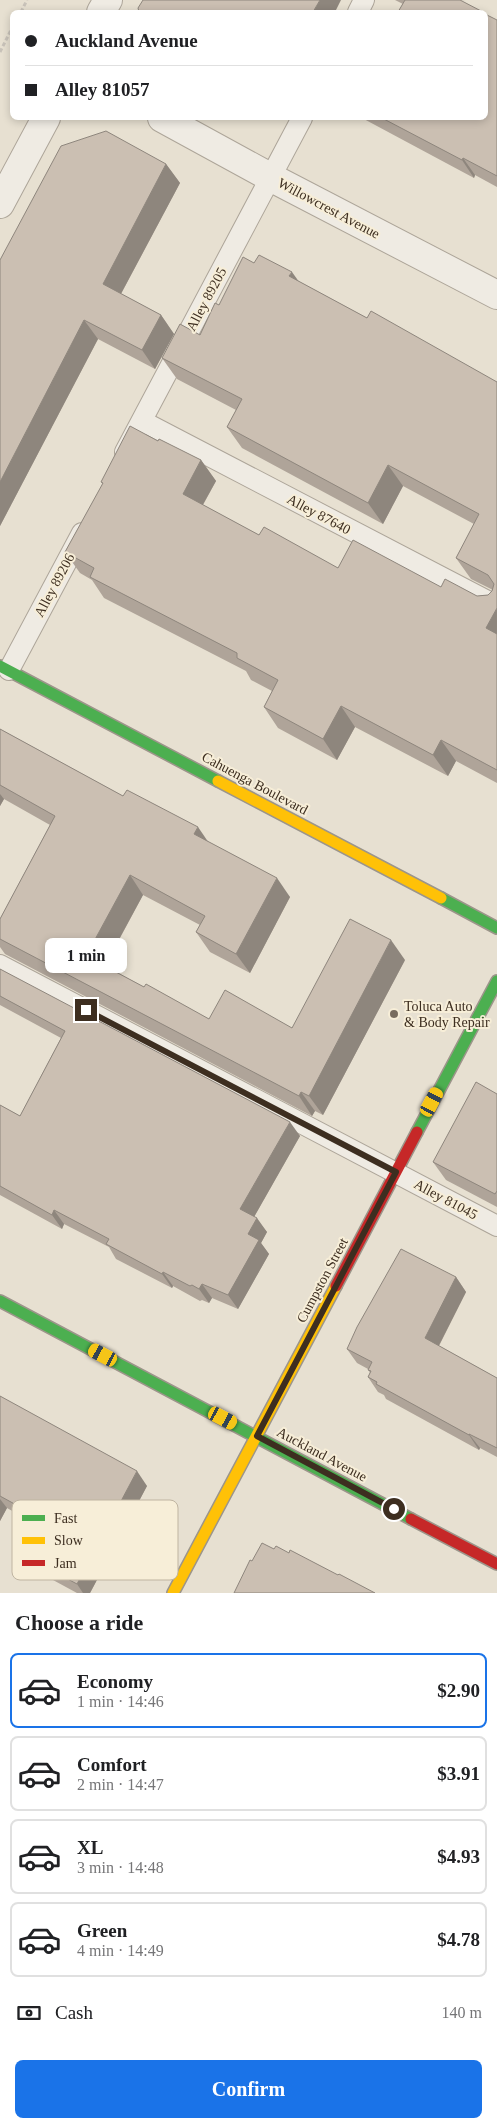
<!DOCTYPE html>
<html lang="en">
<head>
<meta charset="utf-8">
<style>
  :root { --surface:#fff; --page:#f6f6f6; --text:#202124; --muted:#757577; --line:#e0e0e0; --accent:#1a73e8 }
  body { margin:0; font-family:Georgia,serif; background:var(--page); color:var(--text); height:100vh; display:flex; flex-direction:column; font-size:19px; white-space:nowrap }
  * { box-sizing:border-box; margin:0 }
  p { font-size:16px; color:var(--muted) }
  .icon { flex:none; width:28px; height:28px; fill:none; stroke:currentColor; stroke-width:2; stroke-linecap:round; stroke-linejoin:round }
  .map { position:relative; height:1593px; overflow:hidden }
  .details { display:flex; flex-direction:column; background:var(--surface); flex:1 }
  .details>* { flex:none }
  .banner { position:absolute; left:10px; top:10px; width:478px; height:110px; border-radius:8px; box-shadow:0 2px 8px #0003; display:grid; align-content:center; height:110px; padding:0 15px; background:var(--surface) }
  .end { position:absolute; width:22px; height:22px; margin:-11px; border:6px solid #3d2e20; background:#fff; box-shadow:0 0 0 2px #fff }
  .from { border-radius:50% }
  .bubble { position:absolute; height:35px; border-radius:8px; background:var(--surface); box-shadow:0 2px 8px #0003; font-size:16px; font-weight:700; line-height:35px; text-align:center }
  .car { position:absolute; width:15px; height:30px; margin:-15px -8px; border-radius:6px; box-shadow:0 0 4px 1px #0007; background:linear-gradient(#f5c518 24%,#345 0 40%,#f5c518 0 76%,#345 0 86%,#f5c518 0) }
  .banner b { display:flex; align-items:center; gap:18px; height:48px; font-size:19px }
  .banner b+b { border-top:1px solid var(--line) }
  .banner i { width:12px; height:12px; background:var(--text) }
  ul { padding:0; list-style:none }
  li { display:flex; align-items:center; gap:15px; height:75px; margin:0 10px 8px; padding:0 5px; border:2px solid var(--line); border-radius:8px }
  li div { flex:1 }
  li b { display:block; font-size:19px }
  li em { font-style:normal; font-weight:700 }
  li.current { border-color:var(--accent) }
  li>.icon { width:45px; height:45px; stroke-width:1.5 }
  h2 { padding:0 15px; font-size:22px; line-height:60px }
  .pay { display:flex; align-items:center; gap:12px; height:55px; padding:0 15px; font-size:19px }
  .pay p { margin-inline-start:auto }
  .action { display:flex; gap:10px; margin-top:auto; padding:10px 15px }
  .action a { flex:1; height:58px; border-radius:8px; background:var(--accent); color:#fff; font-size:20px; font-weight:700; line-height:58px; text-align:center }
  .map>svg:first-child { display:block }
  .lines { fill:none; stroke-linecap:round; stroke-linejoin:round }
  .lane-casing { stroke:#ada599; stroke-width:22 }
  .street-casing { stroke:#ada599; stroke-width:30 }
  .fast-casing { stroke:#9c958a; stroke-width:14 }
  .slow-casing { stroke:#9c958a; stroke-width:14 }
  .jam-casing { stroke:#9c958a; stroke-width:14 }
  .path { stroke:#c8c2b9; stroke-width:3; stroke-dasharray:4 2.5; stroke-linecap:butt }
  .lane { stroke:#efebe3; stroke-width:20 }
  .street { stroke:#efebe3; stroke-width:28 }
  .fast { stroke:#4caf50; stroke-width:11 }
  .slow { stroke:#ffc107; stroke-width:11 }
  .jam { stroke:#c62828; stroke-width:11 }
  .wall { fill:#afa499 }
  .shaded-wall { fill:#8e867d }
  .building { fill:#cbbfb2; stroke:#8e867d }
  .route { stroke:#3d2e20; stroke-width:6 }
  .poi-dot { fill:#786c5e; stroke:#f7eed8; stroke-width:2 }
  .labels { text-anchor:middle; stroke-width:4; stroke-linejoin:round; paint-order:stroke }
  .street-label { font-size:14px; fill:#3d2e20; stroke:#f7eed8 }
  .poi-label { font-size:14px; fill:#3d2e20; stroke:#f7eed8; text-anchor:start }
  .key { fill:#f7eed8; stroke:#bfb4a1; stroke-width:1 }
  .key-label { font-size:14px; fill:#3d2e20 }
</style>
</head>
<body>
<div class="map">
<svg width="497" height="1593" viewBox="0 0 497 1593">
  <rect width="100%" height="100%" fill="#e7e0d1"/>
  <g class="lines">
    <defs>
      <g id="lane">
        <path d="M358,12L364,0"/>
        <path d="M142,421L497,606"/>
        <path d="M125,452L302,118"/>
        <path d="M9,670L82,533"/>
        <path d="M0,965L497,1226"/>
      </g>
      <g id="street">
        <path d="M101,12L108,0"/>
        <path d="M162,118L270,177L497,295"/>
        <path d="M0,204L46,118"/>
      </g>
      <g id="fast">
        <path d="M0,666L218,781"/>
        <path d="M441,898L497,928"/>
        <path d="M417,1132L497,981"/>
        <path d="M0,1301L411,1519"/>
      </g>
      <g id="slow">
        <path d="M218,781L441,898"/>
        <path d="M173,1593L336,1286"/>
      </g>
      <g id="jam">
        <path d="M336,1286L417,1132"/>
        <path d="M411,1519L497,1564"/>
      </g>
    </defs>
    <use href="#lane" class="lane-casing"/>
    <use href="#street" class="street-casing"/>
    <use href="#fast" class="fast-casing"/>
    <use href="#slow" class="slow-casing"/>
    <use href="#jam" class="jam-casing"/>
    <g class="path">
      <path d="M21,12L27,0"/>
      <path d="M0,52L12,28"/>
    </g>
    <use href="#lane" class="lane"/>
    <use href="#street" class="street"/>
    <use href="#fast" class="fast"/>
    <use href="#slow" class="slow"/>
    <use href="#jam" class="jam"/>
  </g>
  <g class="wall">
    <path d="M395,0H466L403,4Z"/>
    <path d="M497,20V187L475,175L474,178L362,118H485Z"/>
    <path d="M166,164L180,183L121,294L161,315L174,334L155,369L98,339L0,526V260Z"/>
    <path d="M254,263L298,281L367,318L497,382V783L456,761L448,776L355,727L337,760L278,728L264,707L272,691L251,680L246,671L104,598L92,580L80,573L65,552L103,484L101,482L158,441L201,460L216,481L203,505L259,535L338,568L441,587L477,596L488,595L493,590L471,579L456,558L474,524L403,486L383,524L242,448L227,427L236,410L177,379L162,358L200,335L219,305Z"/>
    <path d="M0,729L123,796L207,841L290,897L250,973L210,952L196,932L200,925L143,895L105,966L144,987L209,1019L292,1028L405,960L323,1115L315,1111L312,1116L5,954L0,947V919L50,825L4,799L0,806Z"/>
    <path d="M0,969L300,1136L254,1217L267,1232L261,1243L269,1254L238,1309L212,1298L209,1303L202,1300L200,1301L173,1286L172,1288L116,1259L109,1247L64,1224L62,1229L0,1195V1105L20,1116L61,1038L0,1005Z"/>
    <path d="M497,1094V1207L446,1180L433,1162Z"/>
    <path d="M456,1277L466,1292L439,1346L497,1378V1457L480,1448L479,1450L386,1399L384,1395L378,1392L368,1377L370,1373L368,1369L357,1363L347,1349Z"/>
    <path d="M0,1396L147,1486L90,1593H77L53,1580L43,1566L58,1537L7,1508L0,1521Z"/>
  </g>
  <g class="shaded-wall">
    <path d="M320,0H341L335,12H313Z"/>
    <path d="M463,158L475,175L474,178L462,160Z"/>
    <path d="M166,164L180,183L116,303L103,284Z"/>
    <path d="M292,272L307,293L289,276Z"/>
    <path d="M161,315L174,334L155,369L142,350Z"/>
    <path d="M84,320L98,339L0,526V482Z"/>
    <path d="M201,460L216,481L197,515L183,494Z"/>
    <path d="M388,465L403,486L383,524L368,503Z"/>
    <path d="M497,608V644L486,628Z"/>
    <path d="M341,706L355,727L337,760L323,739Z"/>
    <path d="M441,740L456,761L448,776L433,755Z"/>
    <path d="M0,794L4,799L0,806Z"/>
    <path d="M198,827L211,846L194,834Z"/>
    <path d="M130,875L143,895L99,976L86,956Z"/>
    <path d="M277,878L290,897L250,973L236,954Z"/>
    <path d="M391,940L405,960L323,1115L309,1096Z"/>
    <path d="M301,1092L315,1111L312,1116L299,1096Z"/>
    <path d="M290,1122L300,1136L250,1224L240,1209Z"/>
    <path d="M54,1210L64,1224L62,1229L52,1215Z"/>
    <path d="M257,1218L267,1232L261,1243L269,1254L238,1309L228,1295L248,1234Z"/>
    <path d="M163,1272L173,1286L172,1288L162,1274Z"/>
    <path d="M456,1277L466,1292L435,1353L425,1338Z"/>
    <path d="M202,1284L212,1298L209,1303L199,1289Z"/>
    <path d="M469,1434L480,1448L479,1450L469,1435Z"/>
    <path d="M137,1471L147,1486L90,1593H83L77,1584Z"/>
    <path d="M0,1499L7,1508L0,1521Z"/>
  </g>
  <g class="building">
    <path d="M143,0H320L313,12H139L138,8Z"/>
    <path d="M405,0H460L483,12H398Z"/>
    <path d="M485,14L497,20V176L463,158L462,160L382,118H485Z"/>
    <path d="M106,131L166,164L103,284L161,315L142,350L84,320L0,482V260L61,146Z"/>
    <path d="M259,255L292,272L289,276L367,318L371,311L497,382V608L486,628L497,634V770L441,740L433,755L341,706L323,739L264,707L278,680L237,658V653L90,577L94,568L65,552L103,483L101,482L130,426L158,441L159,439L201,460L183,494L259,535L264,527L338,568L353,540L441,587L445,579L477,596L488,595L492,591L494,584L488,575L456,558L479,514L388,465L368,503L227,427L242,399L162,358L180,324L200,335L215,303L219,305L243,257L254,263Z"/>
    <path d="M0,729L123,796L127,790L198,827L194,834L277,878L236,954L196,932L205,916L130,875L86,956L144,987L146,984L209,1019L225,990L292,1028L350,919L391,940L309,1096L301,1092L299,1096L0,939V919L55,816L0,785Z"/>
    <path d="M0,969L290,1122L240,1209L257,1218L248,1234L259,1240L228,1295L202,1284L199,1289L192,1285L190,1286L163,1272L162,1274L106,1244L109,1239L54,1210L52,1215L0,1186V1105L20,1116L65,1031L0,996Z"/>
    <path d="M476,1082L497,1094V1191L495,1194L433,1162Z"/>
    <path d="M401,1249L456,1277L425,1338L497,1378V1448L469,1434V1435L376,1384L377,1382L368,1377L371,1371L368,1370L372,1362L347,1349L357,1327Z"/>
    <path d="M0,1396L137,1471L77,1584L43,1566L62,1530L0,1496Z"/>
    <path d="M262,1543L274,1549L276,1546L289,1553L290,1550L338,1575L339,1574L375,1593H234L250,1560L252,1561Z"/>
  </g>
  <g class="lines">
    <path class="route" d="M86,1010L396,1172L257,1436L394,1509"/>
  </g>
  <circle class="poi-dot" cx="394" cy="1014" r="5"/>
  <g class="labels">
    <g class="street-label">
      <text transform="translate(329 208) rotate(28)" y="5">Willowcrest Avenue</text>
      <text transform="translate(206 299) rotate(-62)" y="5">Alley 89205</text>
      <text transform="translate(319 514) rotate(28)" y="5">Alley 87640</text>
      <text transform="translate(54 585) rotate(-62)" y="5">Alley 89206</text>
      <text transform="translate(255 783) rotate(28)" y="5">Cahuenga Boulevard</text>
      <text transform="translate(446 1199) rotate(28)" y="5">Alley 81045</text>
      <text transform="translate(322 1280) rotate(-62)" y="5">Cumpston Street</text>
      <text transform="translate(322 1454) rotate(28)" y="5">Auckland Avenue</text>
    </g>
    <g class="poi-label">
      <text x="404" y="1011">Toluca Auto<tspan x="404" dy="16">&amp; Body Repair</tspan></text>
    </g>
  </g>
  <rect x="12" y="1500" width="166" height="80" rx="8" class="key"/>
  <rect x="22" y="1515" width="23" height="6" fill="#4caf50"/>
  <rect x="22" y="1537" width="23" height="7" fill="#ffc107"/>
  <rect x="22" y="1560" width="23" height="6" fill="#c62828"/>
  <g class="key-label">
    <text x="54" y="1523">Fast</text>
    <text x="54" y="1545">Slow</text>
    <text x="54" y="1568">Jam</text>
  </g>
</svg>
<i class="end from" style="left:394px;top:1509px"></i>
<i class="end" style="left:86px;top:1010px"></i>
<div class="bubble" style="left:45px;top:938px;width:82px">1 min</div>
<i class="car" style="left:432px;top:1102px;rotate:28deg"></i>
<i class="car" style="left:103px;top:1355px;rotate:298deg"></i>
<i class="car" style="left:223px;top:1418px;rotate:118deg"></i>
<div class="banner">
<b><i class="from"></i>Auckland Avenue</b>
<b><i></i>Alley 81057</b>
</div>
</div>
<section class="details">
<h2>Choose a ride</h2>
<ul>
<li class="current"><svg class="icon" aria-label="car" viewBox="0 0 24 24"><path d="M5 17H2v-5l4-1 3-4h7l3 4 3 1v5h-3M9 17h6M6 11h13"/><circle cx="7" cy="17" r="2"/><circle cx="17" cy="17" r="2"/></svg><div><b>Economy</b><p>1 min · 14:46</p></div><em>$2.90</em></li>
<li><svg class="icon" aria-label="car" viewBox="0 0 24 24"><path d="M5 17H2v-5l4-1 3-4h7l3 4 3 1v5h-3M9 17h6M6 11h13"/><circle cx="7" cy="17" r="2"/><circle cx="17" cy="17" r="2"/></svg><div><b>Comfort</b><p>2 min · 14:47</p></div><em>$3.91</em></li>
<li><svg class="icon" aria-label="car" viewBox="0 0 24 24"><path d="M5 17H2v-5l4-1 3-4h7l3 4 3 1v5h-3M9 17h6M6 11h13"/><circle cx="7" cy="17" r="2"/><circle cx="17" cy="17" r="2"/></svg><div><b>XL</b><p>3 min · 14:48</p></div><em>$4.93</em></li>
<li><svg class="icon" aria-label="car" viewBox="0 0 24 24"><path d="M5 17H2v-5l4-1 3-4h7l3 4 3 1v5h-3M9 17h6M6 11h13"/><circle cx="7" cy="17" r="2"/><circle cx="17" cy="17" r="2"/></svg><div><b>Green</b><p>4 min · 14:49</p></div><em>$4.78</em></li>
</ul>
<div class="pay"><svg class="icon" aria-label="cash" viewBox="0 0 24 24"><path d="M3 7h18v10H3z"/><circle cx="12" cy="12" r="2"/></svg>Cash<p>140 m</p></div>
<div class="action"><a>Confirm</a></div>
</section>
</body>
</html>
